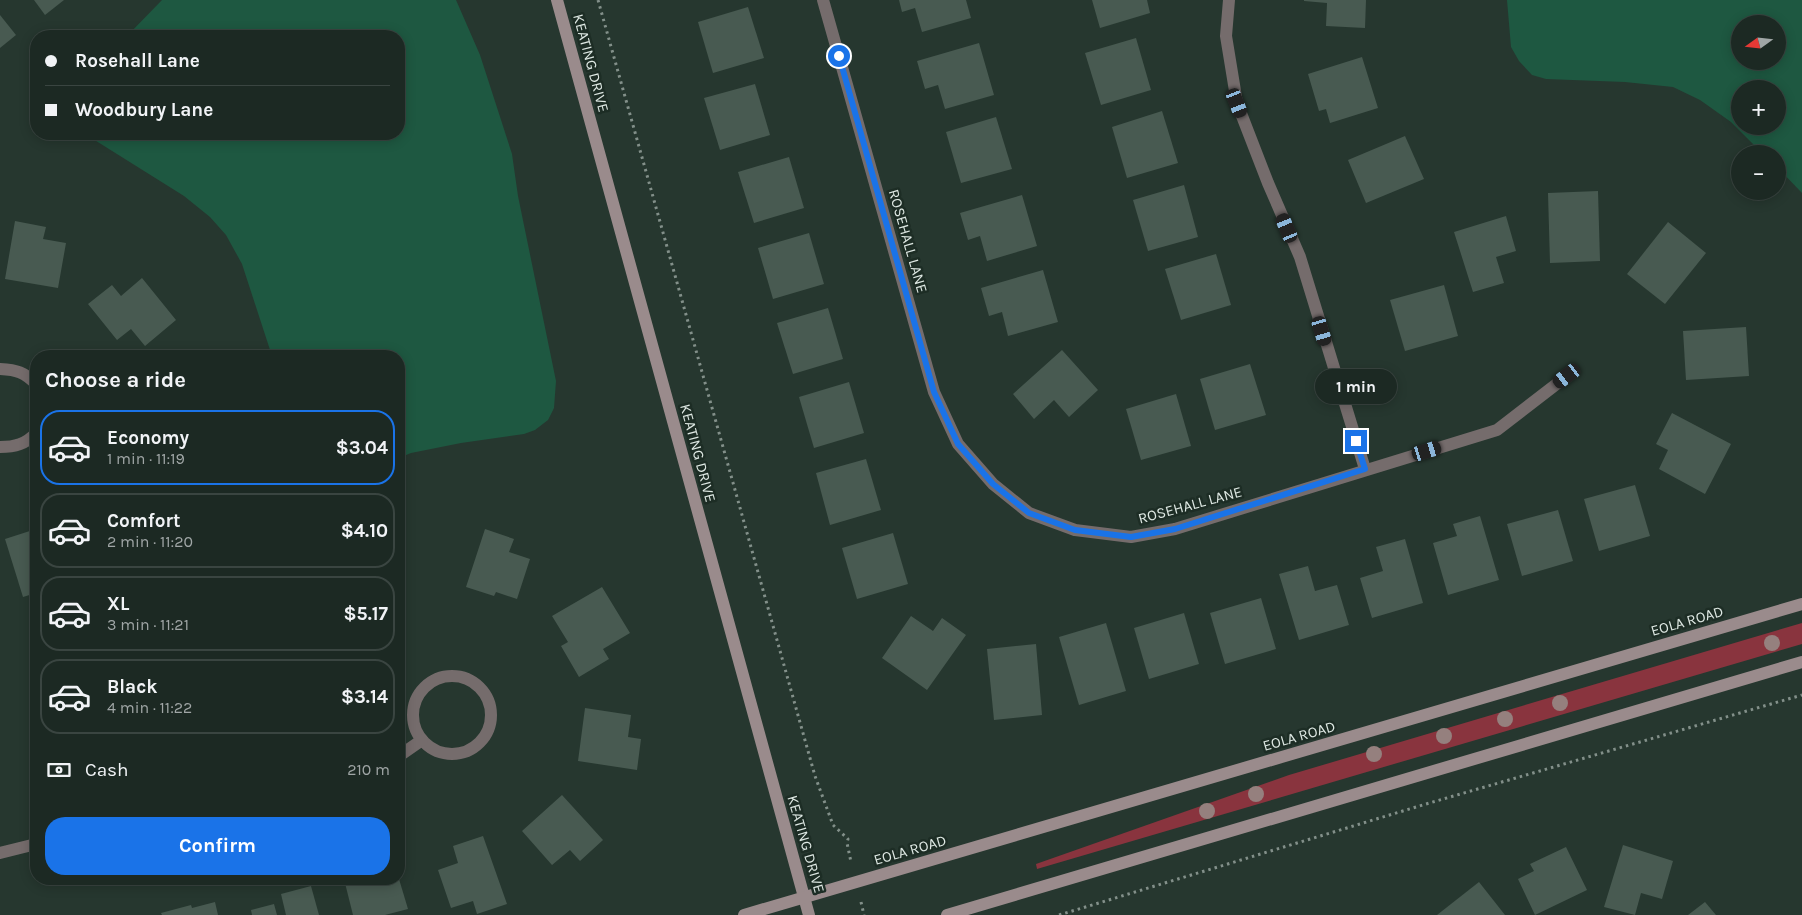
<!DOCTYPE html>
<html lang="en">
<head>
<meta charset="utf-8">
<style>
  :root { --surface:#1c2923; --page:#25312b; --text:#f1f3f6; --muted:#a0a6a6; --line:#3a4541; --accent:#1a73e8 }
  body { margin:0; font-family:Karla,sans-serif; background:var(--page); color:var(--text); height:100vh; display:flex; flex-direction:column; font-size:19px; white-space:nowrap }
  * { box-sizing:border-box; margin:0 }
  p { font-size:16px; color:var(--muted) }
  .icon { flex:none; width:28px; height:28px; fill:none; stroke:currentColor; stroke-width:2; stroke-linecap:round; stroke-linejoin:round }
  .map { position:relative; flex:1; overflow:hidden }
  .sheet { position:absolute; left:30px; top:350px; width:375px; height:535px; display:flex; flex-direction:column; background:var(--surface); border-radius:20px; box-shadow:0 2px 12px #0003,0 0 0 1px var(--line) }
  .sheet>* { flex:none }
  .banner { position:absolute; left:30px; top:30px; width:375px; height:110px; border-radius:20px; box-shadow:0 2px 12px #0003,0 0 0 1px var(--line); display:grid; align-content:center; height:110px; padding:0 15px; background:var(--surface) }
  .needle { width:32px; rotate:255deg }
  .buttons { position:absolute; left:1731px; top:15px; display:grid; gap:10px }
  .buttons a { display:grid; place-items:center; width:55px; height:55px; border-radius:50%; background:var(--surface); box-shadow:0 2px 12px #0003,0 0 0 1px var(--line); font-size:25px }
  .end { position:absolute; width:22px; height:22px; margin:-11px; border:6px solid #1a73e8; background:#fff; box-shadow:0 0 0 2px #fff }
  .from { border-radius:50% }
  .bubble { position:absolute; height:35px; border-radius:18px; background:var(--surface); box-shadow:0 2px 12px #0003,0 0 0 1px var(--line); font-size:16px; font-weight:700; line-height:35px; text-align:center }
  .car { position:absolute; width:15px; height:30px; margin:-15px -8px; border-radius:6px; box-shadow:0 0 4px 1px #0007; background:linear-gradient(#222 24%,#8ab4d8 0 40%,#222 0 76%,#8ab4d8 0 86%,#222 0) }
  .banner b { display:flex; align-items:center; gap:18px; height:48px; font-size:19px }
  .banner b+b { border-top:1px solid var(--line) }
  .banner i { width:12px; height:12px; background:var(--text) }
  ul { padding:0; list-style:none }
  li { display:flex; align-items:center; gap:15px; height:75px; margin:0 10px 8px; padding:0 5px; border:2px solid var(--line); border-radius:20px }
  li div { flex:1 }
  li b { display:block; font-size:19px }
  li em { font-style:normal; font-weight:700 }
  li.active { border-color:var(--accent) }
  li>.icon { width:45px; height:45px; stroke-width:1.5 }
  h2 { padding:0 15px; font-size:22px; line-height:60px }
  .pay { display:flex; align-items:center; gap:12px; height:55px; padding:0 15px; font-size:19px }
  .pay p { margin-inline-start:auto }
  .cta { display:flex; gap:10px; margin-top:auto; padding:10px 15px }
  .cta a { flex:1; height:58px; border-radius:20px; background:var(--accent); color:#fff; font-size:20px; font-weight:700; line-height:58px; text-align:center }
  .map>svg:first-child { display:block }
  .green { fill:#89343e }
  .water { fill:#1e5841; fill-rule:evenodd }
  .building { fill:#485a51 }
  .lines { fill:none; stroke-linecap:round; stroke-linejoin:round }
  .path { stroke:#83908a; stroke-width:3; stroke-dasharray:2.5 4; stroke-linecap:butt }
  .street { stroke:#756c6c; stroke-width:12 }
  .secondary { stroke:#9a8b8c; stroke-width:12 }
  .tree { fill:#95807e }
  .route { stroke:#1a73e8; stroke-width:6 }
  .labels { text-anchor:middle; stroke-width:5; stroke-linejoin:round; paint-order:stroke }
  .street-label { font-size:15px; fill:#dfe9e4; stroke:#1d2d25 }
</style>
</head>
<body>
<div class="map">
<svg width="1802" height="915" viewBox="0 0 1802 915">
  <rect width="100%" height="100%" fill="#26372f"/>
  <path class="green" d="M1802,623V644L1037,869L1036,864L1289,775Z"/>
  <g class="water">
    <path d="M162,0H456L480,55L512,154L518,196L556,381L554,408L548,420L535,430L524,434L461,443L411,453L399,458V356H272L242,264L226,235L210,217L184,196L85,134H399V36H127Z"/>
    <path d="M1507,0H1802V193L1778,168V154H1763L1731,122L1700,100L1673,87L1625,82L1546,79L1532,75L1519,61L1511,47ZM1740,24H1778V61H1740ZM1740,89H1778V126H1740Z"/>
  </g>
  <g class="building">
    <path d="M34,0H64L45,15Z"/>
    <path d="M899,0H966L971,18L922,32L915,8L902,12Z"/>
    <path d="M1092,0H1147L1150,13L1100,28Z"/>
    <path d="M1304,0H1366L1365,28L1326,26L1327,3L1304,1Z"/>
    <path d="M748,7L764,58L713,73L698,22Z"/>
    <path d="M0,15L16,35L0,48Z"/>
    <path d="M1136,38L1151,90L1101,105L1085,53Z"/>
    <path d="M979,43L994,95L945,109L938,85L925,89L917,61Z"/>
    <path d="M1362,57L1378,108L1330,123L1326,109L1319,111L1308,74Z"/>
    <path d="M755,84L770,135L720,150L704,98Z"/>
    <path d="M1162,111L1178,163L1127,178L1112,127Z"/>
    <path d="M996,117L1012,169L961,183L946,132Z"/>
    <path d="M1405,136L1424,179L1366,203L1348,160Z"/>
    <path d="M789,157L804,208L754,223L738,172Z"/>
    <path d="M1184,185L1198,237L1148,251L1133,200Z"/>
    <path d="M1598,191L1600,261L1550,263L1548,193Z"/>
    <path d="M1022,195L1037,246L987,261L980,236L968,240L960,213Z"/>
    <path d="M1506,216L1516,251L1496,257L1504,283L1473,292L1454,232Z"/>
    <path d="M15,221L46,227L43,239L66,243L58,288L5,279Z"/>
    <path d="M1668,222L1706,253L1665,304L1627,274Z"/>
    <path d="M809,233L824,284L773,299L758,248Z"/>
    <path d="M1216,254L1231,305L1181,320L1165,269Z"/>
    <path d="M1043,270L1058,322L1008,336L1002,312L989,316L981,288Z"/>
    <path d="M142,278L176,320L145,346L131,329L117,340L88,304L112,285L121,296Z"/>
    <path d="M1444,285L1458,336L1405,351L1390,300Z"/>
    <path d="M828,308L843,359L793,374L777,323Z"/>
    <path d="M1746,327L1749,376L1686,380L1683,331Z"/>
    <path d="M1062,350L1098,390L1069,417L1054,400L1034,419L1013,394Z"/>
    <path d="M1250,364L1266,415L1215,430L1200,379Z"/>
    <path d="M849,382L864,433L814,448L799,397Z"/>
    <path d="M1176,394L1191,446L1141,460L1126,409Z"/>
    <path d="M1672,413L1731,444L1705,494L1659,469L1668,450L1656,444Z"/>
    <path d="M866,459L881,510L830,525L816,473Z"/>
    <path d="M1635,485L1650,536L1599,551L1584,499Z"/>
    <path d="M1558,510L1573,561L1522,576L1507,524Z"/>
    <path d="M1480,516L1499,580L1448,595L1433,543L1457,536L1453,524Z"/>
    <path d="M36,529V593L23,597L5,539Z"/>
    <path d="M485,529L514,539L509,552L530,559L517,599L496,592L494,596L466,587Z"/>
    <path d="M893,533L908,584L857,599L842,548Z"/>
    <path d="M1405,539L1423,603L1372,618L1360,578L1383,571L1376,547Z"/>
    <path d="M1308,566L1315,591L1337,585L1349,625L1299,640L1279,574Z"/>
    <path d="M602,587L630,633L603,649L609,659L579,677L561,646L568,642L552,616Z"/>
    <path d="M1261,598L1276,649L1225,664L1210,613Z"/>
    <path d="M1184,613L1199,664L1149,679L1134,628Z"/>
    <path d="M911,616L933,631L942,618L966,635L927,690L882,658Z"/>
    <path d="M1106,623L1126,691L1079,705L1059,637Z"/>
    <path d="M1036,644L1042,715L994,720L987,649Z"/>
    <path d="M585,708L631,715L628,737L641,739L637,770L578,761Z"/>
    <path d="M562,795L603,840L580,861L570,850L552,865L522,831Z"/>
    <path d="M483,836L507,904L477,914L473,901L451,908L438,870L458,863L453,846Z"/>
    <path d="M1623,845L1673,861L1662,899L1641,893L1635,915L1604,907Z"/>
    <path d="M1566,847L1587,890L1535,915L1518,879L1534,871L1530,864Z"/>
    <path d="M344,879H399L408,909L385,915H353Z"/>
    <path d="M1479,882L1505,915H1437Z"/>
    <path d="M311,886L319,915H286L281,894Z"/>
    <path d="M215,902L218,915H162L161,913L191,905L192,908Z"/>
    <path d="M1705,902L1716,915H1688Z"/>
    <path d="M274,904L277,915H252L251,910Z"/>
  </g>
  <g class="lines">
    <g class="path">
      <path d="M598,0L815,776L833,825L848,839L847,843L851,862"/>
      <path d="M861,902L864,915"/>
      <path d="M1059,915L1426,804L1802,695"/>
    </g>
    <g class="street">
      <path d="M823,0L934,392L958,444L993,484L1029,513L1075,530L1131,537L1175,529L1497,430L1567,376"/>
      <path d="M1229,0L1226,36L1237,103L1268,183L1300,257L1365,469"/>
      <path d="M0,369C17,370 24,372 36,384"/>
      <path d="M0,447C15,447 26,444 36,433"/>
      <circle cx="452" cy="715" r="39"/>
      <path d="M399,756L422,740"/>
      <path d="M0,853L36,844"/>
    </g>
    <g class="secondary">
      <path d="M557,0L809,915"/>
      <path d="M744,915L1802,604"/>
      <path d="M947,915L1802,662"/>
    </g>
  </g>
  <g class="tree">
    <circle cx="1772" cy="643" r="8"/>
    <circle cx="1560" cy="703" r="8"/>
    <circle cx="1505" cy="719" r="8"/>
    <circle cx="1444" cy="736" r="8"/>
    <circle cx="1374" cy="754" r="8"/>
    <circle cx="1256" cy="794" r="8"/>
    <circle cx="1207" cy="811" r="8"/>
  </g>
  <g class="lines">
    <path class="route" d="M839,56L934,392L958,444L993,484L1029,513L1075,530L1131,537L1175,529L1365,469L1356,441"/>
  </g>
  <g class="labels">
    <g class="street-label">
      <text transform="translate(591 63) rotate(75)" y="5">KEATING DRIVE</text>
      <text transform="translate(908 241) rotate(74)" y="5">ROSEHALL LANE</text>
      <text transform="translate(698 453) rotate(75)" y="5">KEATING DRIVE</text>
      <text transform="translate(1190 505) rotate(-15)" y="5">ROSEHALL LANE</text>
      <text transform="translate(1687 621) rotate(-16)" y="5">EOLA ROAD</text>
      <text transform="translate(1299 736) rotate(-16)" y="5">EOLA ROAD</text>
      <text transform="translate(806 844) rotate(74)" y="5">KEATING DRIVE</text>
      <text transform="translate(910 850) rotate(-16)" y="5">EOLA ROAD</text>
    </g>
  </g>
</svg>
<div class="buttons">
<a><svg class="needle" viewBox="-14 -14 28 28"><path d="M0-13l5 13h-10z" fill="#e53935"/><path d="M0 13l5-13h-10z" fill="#a0a6a6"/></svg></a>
<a>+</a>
<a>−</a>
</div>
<i class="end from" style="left:839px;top:56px"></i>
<i class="end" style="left:1356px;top:441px"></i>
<div class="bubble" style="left:1315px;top:369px;width:82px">1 min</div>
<i class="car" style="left:1237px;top:103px;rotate:159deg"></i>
<i class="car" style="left:1287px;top:228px;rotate:337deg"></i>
<i class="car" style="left:1322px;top:331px;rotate:163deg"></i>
<i class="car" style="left:1567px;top:376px;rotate:233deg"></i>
<i class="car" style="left:1427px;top:451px;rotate:73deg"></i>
<div class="banner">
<b><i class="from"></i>Rosehall Lane</b>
<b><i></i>Woodbury Lane</b>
</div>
<section class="sheet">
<h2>Choose a ride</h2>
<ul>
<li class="active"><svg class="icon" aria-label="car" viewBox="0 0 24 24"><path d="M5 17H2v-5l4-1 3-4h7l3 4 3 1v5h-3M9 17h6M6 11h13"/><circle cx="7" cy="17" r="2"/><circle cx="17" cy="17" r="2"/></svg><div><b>Economy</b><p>1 min · 11:19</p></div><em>$3.04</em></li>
<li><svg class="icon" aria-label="car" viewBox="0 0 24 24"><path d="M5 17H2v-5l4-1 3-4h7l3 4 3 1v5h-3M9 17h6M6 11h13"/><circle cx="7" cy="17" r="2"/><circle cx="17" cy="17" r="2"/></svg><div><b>Comfort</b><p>2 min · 11:20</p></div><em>$4.10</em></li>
<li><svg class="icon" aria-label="car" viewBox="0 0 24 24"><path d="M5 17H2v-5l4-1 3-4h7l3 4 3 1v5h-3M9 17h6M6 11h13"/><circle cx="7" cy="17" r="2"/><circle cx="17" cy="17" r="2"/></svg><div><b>XL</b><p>3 min · 11:21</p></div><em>$5.17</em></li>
<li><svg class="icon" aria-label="car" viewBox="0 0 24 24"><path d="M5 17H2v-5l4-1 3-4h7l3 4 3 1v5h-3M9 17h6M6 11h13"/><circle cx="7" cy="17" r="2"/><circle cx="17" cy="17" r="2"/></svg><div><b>Black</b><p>4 min · 11:22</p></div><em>$3.14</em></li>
</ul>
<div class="pay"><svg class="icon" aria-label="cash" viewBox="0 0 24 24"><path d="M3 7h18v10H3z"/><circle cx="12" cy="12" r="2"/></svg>Cash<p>210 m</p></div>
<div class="cta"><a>Confirm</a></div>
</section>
</div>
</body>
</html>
